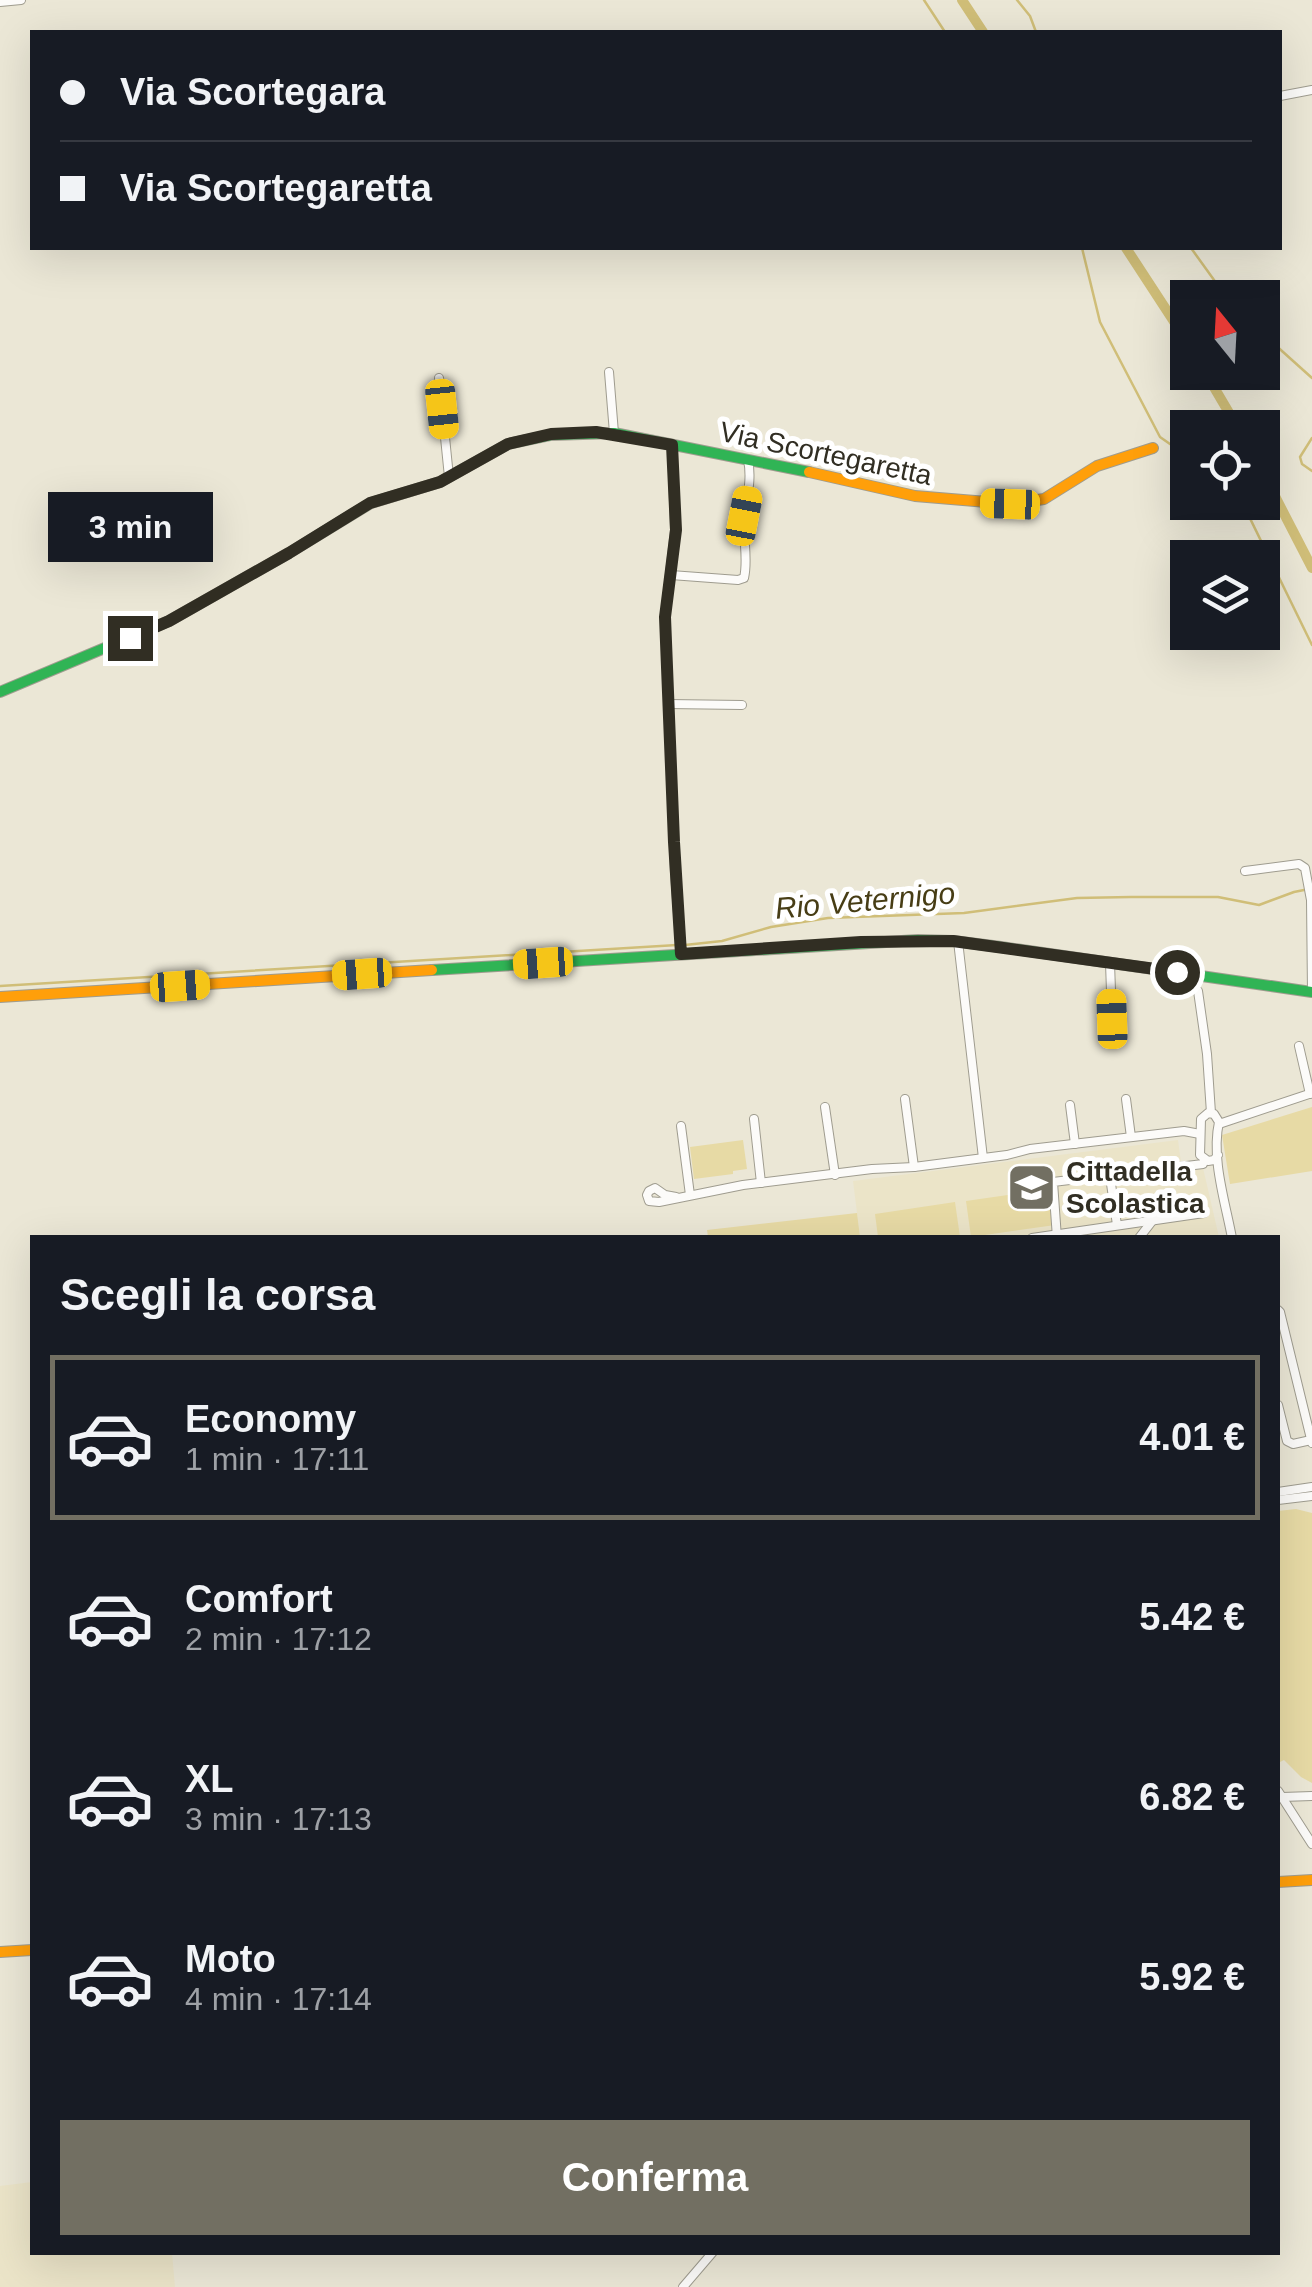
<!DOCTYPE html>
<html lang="it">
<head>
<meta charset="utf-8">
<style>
  :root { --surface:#171b24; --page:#242831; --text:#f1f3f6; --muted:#9ea1a6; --line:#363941; --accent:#726f62 }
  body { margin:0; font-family:Arial,sans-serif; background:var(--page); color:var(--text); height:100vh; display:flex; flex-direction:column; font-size:38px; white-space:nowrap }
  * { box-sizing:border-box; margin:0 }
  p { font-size:32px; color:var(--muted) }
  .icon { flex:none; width:55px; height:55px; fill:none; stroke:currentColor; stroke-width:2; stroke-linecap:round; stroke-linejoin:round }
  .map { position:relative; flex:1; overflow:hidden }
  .side { position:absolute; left:30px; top:1235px; width:1250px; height:1020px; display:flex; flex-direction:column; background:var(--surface); border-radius:0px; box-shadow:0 10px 40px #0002 }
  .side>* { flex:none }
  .banner { position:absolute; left:30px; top:30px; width:1252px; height:220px; border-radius:0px; box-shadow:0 10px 40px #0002; display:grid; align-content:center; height:220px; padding:0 30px; background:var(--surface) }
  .needle { width:65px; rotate:342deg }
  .buttons { position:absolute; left:1170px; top:280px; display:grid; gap:20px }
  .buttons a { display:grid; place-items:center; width:110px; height:110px; border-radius:0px; background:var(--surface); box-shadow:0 10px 40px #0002; font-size:50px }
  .end { position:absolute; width:45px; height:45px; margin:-22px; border:12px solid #312e23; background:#fff; box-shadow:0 0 0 5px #fff }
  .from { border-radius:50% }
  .bubble { position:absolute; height:70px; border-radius:0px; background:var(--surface); box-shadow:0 10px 40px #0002; font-size:32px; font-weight:700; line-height:70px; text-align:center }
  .car { position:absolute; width:30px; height:60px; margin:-30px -15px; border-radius:12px; box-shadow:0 0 8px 2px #0007; background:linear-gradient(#f5c518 24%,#345 0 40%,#f5c518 0 76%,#345 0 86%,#f5c518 0) }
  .banner b { display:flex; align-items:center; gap:35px; height:95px; font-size:38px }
  .banner b+b { border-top:2px solid var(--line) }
  .banner i { width:25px; height:25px; background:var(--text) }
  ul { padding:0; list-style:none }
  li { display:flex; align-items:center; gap:30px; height:165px; margin:0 20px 15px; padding:0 10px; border:5px solid transparent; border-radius:0px }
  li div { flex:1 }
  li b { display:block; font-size:38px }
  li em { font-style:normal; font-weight:700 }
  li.on { border-color:var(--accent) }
  li>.icon { width:90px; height:90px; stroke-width:1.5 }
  h2 { padding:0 30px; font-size:45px; line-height:120px }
  .button { display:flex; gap:20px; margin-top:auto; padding:20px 30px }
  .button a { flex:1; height:115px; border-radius:0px; background:var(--accent); color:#fff; font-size:40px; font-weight:700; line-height:115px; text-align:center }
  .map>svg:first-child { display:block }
  .built { fill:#ebe4c8 }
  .green { fill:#e7daa5 }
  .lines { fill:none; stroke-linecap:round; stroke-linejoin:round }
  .stream { stroke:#d0be78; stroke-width:2.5 }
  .canal { stroke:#d0be78; stroke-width:10 }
  .street-casing { stroke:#9f9c8f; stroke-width:10 }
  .fast-casing { stroke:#9f9c8f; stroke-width:12 }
  .slow-casing { stroke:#9f9c8f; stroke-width:12 }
  .street { stroke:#fcfbf9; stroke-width:8 }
  .fast { stroke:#30b455; stroke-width:10 }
  .slow { stroke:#ff9f0a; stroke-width:10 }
  .route { stroke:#312e23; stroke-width:12 }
  .labels { text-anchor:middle; stroke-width:10; stroke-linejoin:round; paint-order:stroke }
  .street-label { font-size:28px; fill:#312e23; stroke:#fff }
  .poi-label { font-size:28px; font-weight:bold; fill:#312e23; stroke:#fff; text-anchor:start }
  .water-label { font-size:30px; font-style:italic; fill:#473d15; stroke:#fff }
</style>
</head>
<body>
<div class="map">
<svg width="1312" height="2287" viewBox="0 0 1312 2287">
  <rect width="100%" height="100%" fill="#ebe7d6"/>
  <g class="built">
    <path d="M1178,1140L1182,1170L1203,1168L1219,1237H860L853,1181Z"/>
    <path d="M32,2182V2252L172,2253L175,2287H0V2186Z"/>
  </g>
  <g class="green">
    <path d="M1312,1107V1171L1230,1184L1222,1135Z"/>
    <path d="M743,1140L747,1169L733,1171V1174L694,1179L690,1147Z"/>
    <path d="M1049,1189L1055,1225L971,1237L966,1201Z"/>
    <path d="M955,1202L960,1237H878L875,1214Z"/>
    <path d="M857,1213L860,1237H708L707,1230Z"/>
    <path d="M1296,1509L1312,1513V1783L1301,1777L1284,1760L1280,1762L1278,1759V1511Z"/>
  </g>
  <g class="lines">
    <g class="stream">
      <path d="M924,0L945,32"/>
      <path d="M1017,0L1030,16L1036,32"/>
      <path d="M1082,248L1100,322L1160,437L1170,444L1188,445"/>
      <path d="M1191,248L1227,298"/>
      <path d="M1262,333L1312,378"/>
      <path d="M1312,438L1300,457L1302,464L1312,471"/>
      <path d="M1242,502L1312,645"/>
      <path d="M685,945L722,941L771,927L828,918L964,913L1077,898L1131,897H1218L1259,905L1294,892L1304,890"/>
      <path d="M0,986L677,945"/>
    </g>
    <g class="canal">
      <path d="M962,0L983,32"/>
      <path d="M1126,248L1188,343"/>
      <path d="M1205,372L1238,428"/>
      <path d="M1262,471L1312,568"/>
    </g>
    <defs>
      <g id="street">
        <path d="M0,2L21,0"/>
        <path d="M1280,96L1312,90"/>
        <path d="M609,372L614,433"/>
        <path d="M439,378L449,477"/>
        <path d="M672,445L675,530L665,617L675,873L681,954"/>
        <path d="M671,575L738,580L744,578C748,561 744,544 744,527C744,504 753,484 748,460"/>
        <path d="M668,704L742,705"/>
        <path d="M1245,871L1299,864L1305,868L1311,900L1312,992"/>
        <path d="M958,941L983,1158"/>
        <path d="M1110,963L1112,1019"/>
        <path d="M1198,991L1207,1054L1211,1113"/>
        <path d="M1299,1046L1310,1094"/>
        <path d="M905,1099L914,1167"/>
        <path d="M1126,1099L1131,1137"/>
        <path d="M1070,1105L1075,1144"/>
        <path d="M825,1107L835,1175"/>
        <path d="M754,1119L761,1183"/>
        <path d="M1219,1124L1312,1093"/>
        <path d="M681,1126L690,1195"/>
        <path d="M1218,1155L1214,1160L1208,1161L1200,1155L1201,1119L1208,1113L1214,1114L1219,1122C1211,1158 1225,1201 1232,1238"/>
        <path d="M1110,1177L1117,1225"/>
        <path d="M676,1197L665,1195L655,1188L649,1191L647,1195L649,1201L659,1202L743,1185L872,1169L914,1167L1007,1155L1030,1149L1184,1131L1200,1134"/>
        <path d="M1032,1238L1204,1213"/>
        <path d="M1057,1238L1053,1182L1203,1164L1204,1160"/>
        <path d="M1139,1238L1153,1220"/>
        <path d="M1278,1310L1280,1312L1312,1443"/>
        <path d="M1278,1405L1287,1441L1293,1444L1311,1440"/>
        <path d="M1278,1492L1312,1487"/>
        <path d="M1278,1500L1312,1496"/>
        <path d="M1278,1791L1312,1844"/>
        <path d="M1282,1797L1312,1796"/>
        <path d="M683,2287L713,2252"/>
      </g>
      <g id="fast">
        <path d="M0,692L169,621L289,553L371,503L440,482L508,444L551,435L614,433L809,472"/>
        <path d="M432,970L918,940L953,941L1001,947L1312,992"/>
      </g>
      <g id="slow">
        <path d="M809,472L915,496L1011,504L1044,499L1097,466L1153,448"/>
        <path d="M0,997L432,970"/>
        <path d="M1278,1882L1312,1880"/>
        <path d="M0,1952L32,1950"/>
      </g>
    </defs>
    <use href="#street" class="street-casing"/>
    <use href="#fast" class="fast-casing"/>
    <use href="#slow" class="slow-casing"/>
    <use href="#street" class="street"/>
    <use href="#fast" class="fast"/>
    <use href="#slow" class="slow"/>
  </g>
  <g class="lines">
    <path class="route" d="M130,638L169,621L289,553L370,503L440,482L508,444L551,434L596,432L672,445L676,530L665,617L674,842L681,954L861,942L953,941L1177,972"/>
  </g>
  <defs>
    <symbol id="school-square" viewBox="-11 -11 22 22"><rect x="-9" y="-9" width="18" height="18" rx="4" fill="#726f62" stroke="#fff"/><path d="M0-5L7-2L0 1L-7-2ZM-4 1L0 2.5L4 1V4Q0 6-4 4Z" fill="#fff"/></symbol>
  </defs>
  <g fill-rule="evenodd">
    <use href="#school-square" x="1004" y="1160" width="55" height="55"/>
  </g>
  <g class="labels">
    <g class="street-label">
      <text transform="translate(826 453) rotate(12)" y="10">Via Scortegaretta</text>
    </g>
    <g class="poi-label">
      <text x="1066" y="1181">Cittadella<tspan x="1066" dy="32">Scolastica</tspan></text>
    </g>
    <g class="water-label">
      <text transform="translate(865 901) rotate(-5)" y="10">Rio Veternigo</text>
    </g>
  </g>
</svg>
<div class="buttons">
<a><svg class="needle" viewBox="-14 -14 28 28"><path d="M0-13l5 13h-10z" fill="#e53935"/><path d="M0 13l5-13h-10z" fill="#9ea1a6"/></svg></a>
<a><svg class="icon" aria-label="locate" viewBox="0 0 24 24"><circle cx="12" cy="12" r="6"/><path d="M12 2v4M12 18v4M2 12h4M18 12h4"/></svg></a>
<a><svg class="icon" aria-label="layers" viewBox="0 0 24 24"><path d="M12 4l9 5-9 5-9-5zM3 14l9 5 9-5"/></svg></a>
</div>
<i class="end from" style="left:1177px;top:972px"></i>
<i class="end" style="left:130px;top:638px"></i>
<div class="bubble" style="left:48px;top:492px;width:165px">3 min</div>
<i class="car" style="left:442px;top:409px;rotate:174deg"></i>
<i class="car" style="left:1010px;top:504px;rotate:272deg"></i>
<i class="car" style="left:744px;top:516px;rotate:11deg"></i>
<i class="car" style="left:543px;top:963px;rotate:266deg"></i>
<i class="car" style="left:362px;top:974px;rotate:266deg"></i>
<i class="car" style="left:180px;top:986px;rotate:86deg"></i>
<i class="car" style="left:1112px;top:1019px;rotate:358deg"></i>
<div class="banner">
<b><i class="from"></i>Via Scortegara</b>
<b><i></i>Via Scortegaretta</b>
</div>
<section class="side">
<h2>Scegli la corsa</h2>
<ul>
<li class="on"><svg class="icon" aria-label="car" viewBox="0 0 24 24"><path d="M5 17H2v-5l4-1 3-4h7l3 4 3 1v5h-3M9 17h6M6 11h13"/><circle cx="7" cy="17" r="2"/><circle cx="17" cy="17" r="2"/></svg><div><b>Economy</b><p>1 min · 17:11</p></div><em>4.01 €</em></li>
<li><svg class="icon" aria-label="car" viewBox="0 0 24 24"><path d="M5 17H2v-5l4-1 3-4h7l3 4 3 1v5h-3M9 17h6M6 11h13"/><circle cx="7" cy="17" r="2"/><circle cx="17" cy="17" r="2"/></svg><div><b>Comfort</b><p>2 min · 17:12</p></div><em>5.42 €</em></li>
<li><svg class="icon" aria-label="car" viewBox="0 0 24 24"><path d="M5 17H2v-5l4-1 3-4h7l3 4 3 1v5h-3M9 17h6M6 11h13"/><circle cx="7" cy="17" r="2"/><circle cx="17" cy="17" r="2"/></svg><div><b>XL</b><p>3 min · 17:13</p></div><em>6.82 €</em></li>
<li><svg class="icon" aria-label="car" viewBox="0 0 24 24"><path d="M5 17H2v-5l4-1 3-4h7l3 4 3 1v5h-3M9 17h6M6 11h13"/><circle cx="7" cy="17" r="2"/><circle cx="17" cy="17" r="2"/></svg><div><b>Moto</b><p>4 min · 17:14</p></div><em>5.92 €</em></li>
</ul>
<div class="button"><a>Conferma</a></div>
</section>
</div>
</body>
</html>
